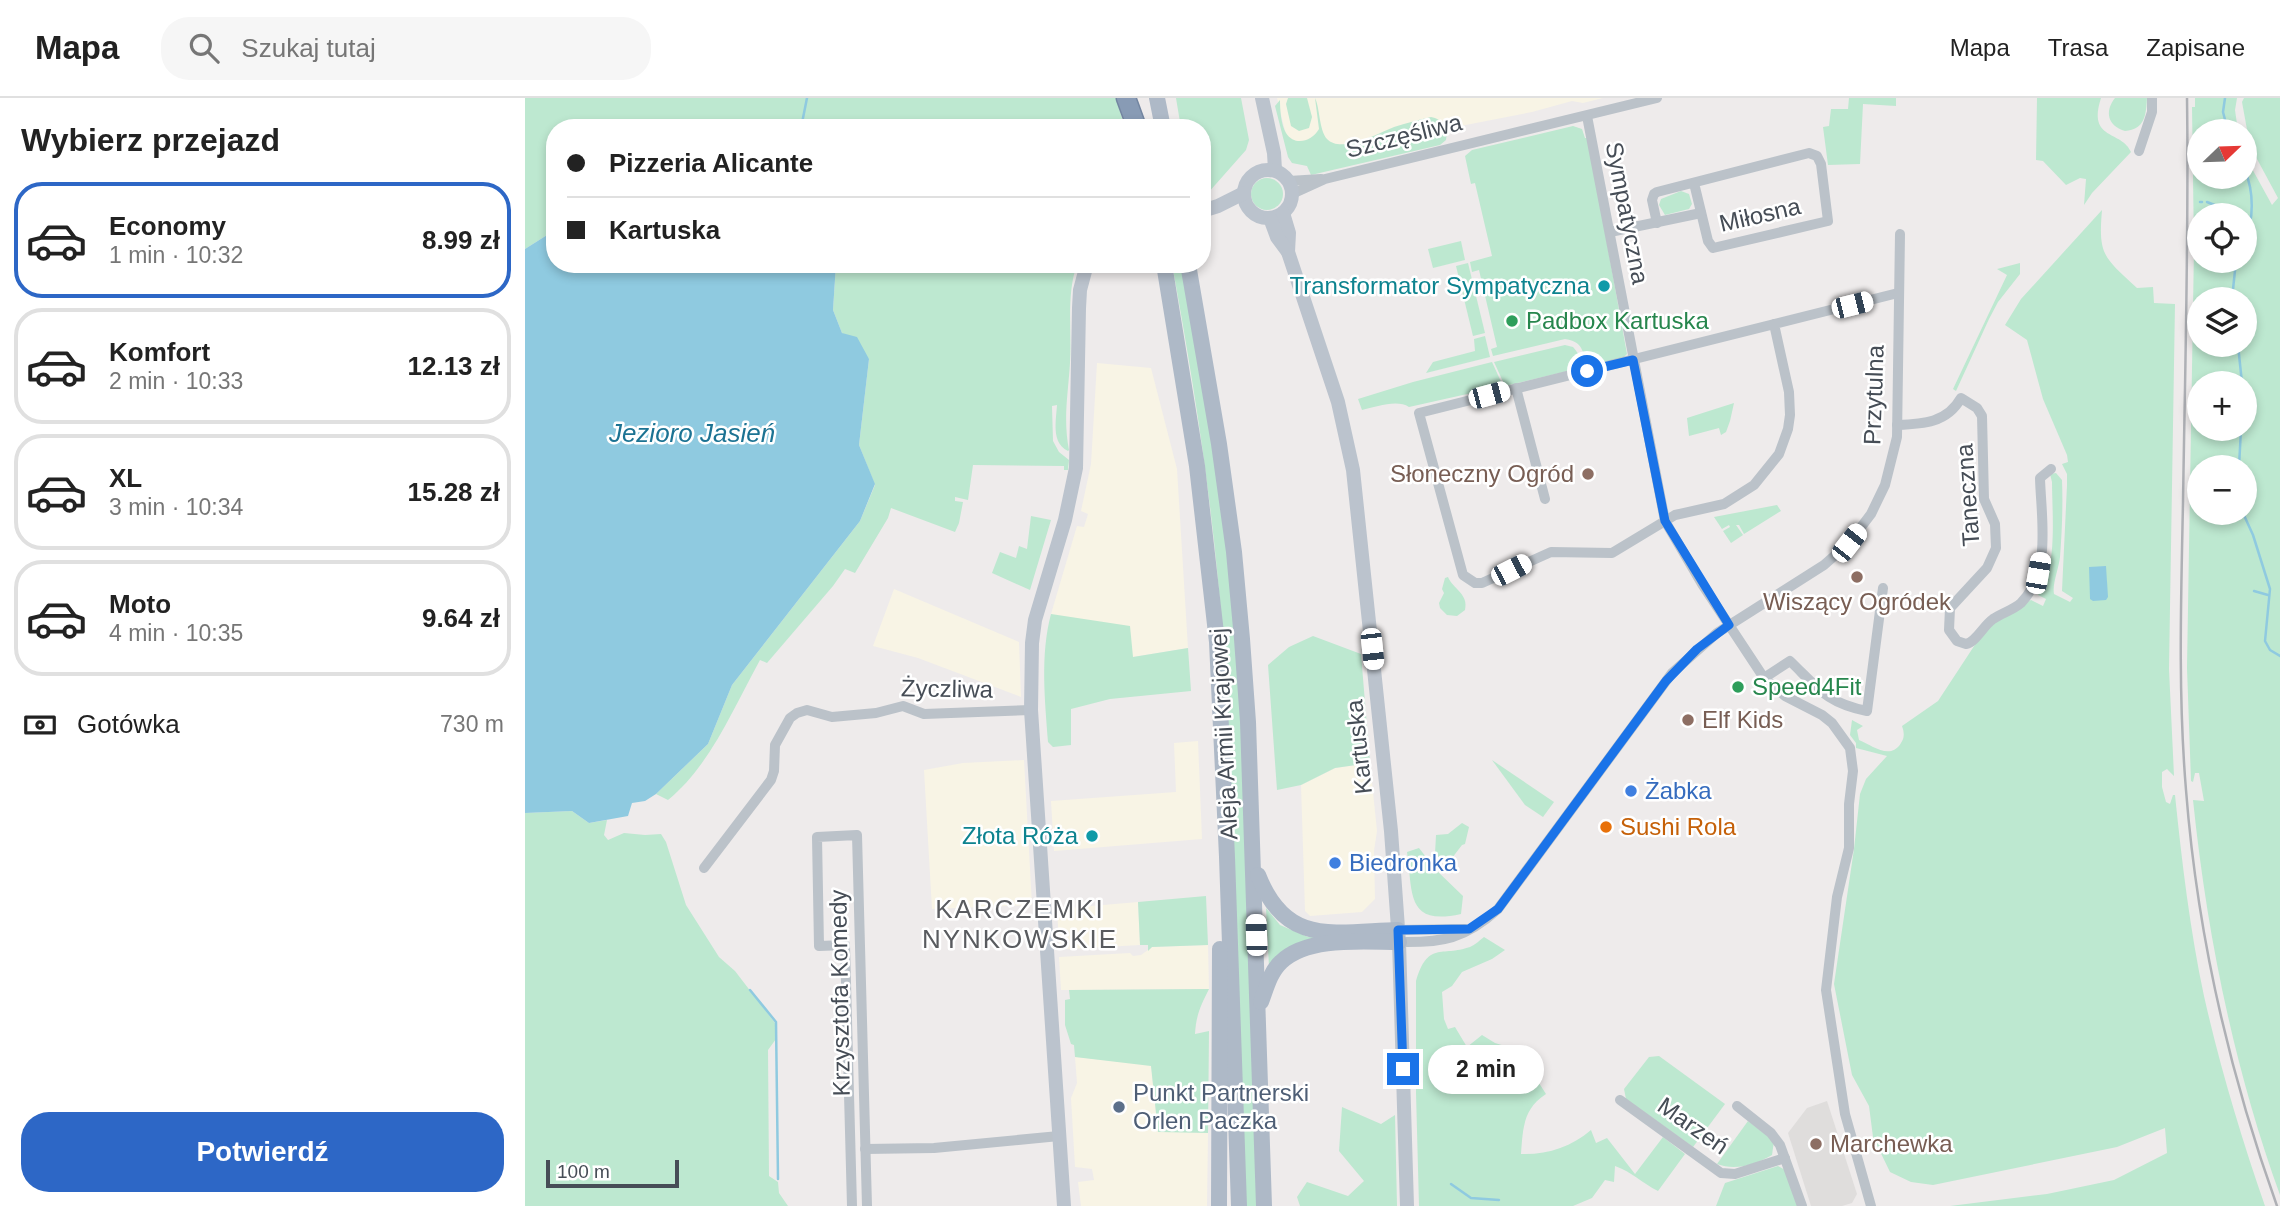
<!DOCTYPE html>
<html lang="pl">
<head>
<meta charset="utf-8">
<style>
  :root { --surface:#fff; --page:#f6f6f6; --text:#222; --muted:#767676; --line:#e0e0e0; --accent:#2d67c6 }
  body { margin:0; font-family:Arial,sans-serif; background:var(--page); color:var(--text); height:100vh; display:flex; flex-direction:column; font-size:26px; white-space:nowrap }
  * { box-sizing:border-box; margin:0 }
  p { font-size:23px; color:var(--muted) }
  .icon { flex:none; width:38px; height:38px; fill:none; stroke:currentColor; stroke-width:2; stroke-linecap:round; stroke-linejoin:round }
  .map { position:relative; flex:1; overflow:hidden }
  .side { display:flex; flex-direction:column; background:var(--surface); width:525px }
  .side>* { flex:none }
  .banner { position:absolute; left:21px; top:21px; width:665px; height:154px; border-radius:28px; box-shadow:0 4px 10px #0003; display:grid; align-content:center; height:154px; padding:0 21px; background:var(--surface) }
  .needle { width:46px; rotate:67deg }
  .buttons { position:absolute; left:1662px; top:21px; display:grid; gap:14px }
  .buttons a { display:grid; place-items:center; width:70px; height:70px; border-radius:50%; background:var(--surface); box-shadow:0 4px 10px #0003; font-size:35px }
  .scale { position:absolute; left:21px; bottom:18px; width:133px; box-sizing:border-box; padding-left:7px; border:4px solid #464d56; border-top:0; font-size:19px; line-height:24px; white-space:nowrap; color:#464d56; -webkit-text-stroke:5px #fff; paint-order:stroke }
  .end { position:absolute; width:32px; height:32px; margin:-16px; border:9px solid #1a73e8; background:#fff; box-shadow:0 0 0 4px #fff }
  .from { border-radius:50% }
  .bubble { position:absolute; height:49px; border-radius:24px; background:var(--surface); box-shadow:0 4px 10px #0003; font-size:23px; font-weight:600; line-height:49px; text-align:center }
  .car { position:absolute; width:21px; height:42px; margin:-21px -10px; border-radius:9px; box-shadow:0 0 5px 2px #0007; background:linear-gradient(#fff 24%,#345 0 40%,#fff 0 76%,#345 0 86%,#fff 0) }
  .banner b { display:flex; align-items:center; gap:24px; height:66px; font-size:26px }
  .banner b+b { border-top:2px solid var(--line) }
  .banner i { width:18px; height:18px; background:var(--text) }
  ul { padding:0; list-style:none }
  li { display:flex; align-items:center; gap:21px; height:116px; margin:0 14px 10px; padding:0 7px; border:4px solid var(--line); border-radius:28px }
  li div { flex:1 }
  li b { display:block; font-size:26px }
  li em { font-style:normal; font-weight:600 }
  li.current { border-color:var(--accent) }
  li>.icon { width:63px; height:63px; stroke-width:1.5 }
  h2 { padding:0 21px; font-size:32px; line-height:84px }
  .pay { display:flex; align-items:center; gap:18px; height:77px; padding:0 21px; font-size:26px }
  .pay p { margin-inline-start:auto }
  .primary-button { display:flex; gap:14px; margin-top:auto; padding:14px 21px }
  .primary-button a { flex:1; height:80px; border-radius:28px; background:var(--accent); color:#fff; font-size:28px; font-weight:600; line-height:80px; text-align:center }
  header { display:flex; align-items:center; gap:42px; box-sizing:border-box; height:98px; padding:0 35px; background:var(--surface); border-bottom:2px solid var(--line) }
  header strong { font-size:33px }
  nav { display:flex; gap:38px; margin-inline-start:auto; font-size:24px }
  .search { width:490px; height:63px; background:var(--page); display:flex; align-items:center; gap:18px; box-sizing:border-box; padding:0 24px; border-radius:28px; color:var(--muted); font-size:26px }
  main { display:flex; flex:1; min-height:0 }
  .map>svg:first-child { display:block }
  .commercial { fill:#f8f4e5 }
  .education { fill:#dfdddc }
  .green { fill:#bde8d0; fill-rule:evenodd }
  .water { fill:#8fcae0 }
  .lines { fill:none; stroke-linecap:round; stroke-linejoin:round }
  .stream { stroke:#8fcae0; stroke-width:2.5 }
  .highway-casing { stroke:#7386a1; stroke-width:21 }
  .street { stroke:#bbc2c9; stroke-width:10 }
  .secondary { stroke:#bbc3cd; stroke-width:14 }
  .primary { stroke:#aeb9c7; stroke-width:16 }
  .highway { stroke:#889bb5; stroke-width:18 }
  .rail { stroke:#aeb0b5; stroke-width:2.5 }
  .route { stroke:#1a73e8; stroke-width:9 }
  .culture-dot { fill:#0f9aa8; stroke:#fff; stroke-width:2.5 }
  .leisure-dot { fill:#2e9e5b; stroke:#fff; stroke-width:2.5 }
  .education-dot { fill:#8d6e63; stroke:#fff; stroke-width:2.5 }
  .shop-dot { fill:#3f7fe0; stroke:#fff; stroke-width:2.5 }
  .food-dot { fill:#e8710a; stroke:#fff; stroke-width:2.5 }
  .service-dot { fill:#5c6f8a; stroke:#fff; stroke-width:2.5 }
  .labels { text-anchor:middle; stroke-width:5; stroke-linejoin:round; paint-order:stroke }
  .street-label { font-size:24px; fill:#464d56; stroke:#fff }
  .culture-label { font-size:24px; fill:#0d838f; stroke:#fff; text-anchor:end }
  .leisure-label { font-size:24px; fill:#27864d; stroke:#fff; text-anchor:start }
  .education-label { font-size:24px; fill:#785e54; stroke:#fff; text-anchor:start }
  .shop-label { font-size:24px; fill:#366cbe; stroke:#fff; text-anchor:start }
  .food-label { font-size:24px; fill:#c56008; stroke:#fff; text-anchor:start }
  .service-label { font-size:24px; fill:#4e5e75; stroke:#fff; text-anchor:start }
  .water-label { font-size:26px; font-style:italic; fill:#1c7393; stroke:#fff }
  .neighbourhood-label { font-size:26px; letter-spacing:2px; fill:#595b5f; stroke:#fff }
</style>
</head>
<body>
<header>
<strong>Mapa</strong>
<div class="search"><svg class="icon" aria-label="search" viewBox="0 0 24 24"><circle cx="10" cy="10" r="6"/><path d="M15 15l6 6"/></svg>Szukaj tutaj</div>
<nav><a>Mapa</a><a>Trasa</a><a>Zapisane</a></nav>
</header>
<main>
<section class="side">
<h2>Wybierz przejazd</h2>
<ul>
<li class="current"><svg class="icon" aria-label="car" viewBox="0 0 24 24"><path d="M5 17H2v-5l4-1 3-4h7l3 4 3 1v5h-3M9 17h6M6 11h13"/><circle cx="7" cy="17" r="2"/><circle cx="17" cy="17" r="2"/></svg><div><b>Economy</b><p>1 min · 10:32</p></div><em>8.99 zł</em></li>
<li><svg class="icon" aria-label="car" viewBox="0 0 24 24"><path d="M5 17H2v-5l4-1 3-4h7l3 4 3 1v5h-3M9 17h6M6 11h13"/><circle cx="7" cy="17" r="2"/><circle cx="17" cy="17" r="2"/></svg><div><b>Komfort</b><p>2 min · 10:33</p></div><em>12.13 zł</em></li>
<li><svg class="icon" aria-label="car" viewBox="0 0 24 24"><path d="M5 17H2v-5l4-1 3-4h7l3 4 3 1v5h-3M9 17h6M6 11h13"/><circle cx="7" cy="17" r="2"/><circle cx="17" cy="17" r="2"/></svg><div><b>XL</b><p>3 min · 10:34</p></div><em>15.28 zł</em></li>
<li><svg class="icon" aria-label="car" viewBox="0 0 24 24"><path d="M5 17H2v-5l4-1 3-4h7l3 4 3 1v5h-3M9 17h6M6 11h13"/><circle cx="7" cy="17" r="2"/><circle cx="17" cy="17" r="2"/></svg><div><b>Moto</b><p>4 min · 10:35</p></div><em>9.64 zł</em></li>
</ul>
<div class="pay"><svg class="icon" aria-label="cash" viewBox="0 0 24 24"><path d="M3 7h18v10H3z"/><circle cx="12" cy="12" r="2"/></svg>Gotówka<p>730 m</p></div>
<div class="primary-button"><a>Potwierdź</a></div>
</section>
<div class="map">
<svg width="1755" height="1108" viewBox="0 0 1755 1108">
  <rect width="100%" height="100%" fill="#eeebeb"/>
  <g class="commercial">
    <path d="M752,0H1078L1058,5L1047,3L1007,14L874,40L765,53Z"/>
    <path d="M572,265L626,270L652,371L663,550L608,559L526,516L552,428L559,429L563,416L556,413L566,366Z"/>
    <path d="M369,491L494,544L496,599L393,560L348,548Z"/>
    <path d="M673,643L677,741L529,753L526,703L651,694L649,645Z"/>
    <path d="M499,662L507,807L407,811L399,672L438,665Z"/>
    <path d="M845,665L852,733L849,753L850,801L837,814L785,818L780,813L776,687L810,670Z"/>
    <path d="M613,804L615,847L542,851L534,845L532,811Z"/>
    <path d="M683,847L684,891L536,892L534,859L605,855L608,858L616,857L627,849Z"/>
    <path d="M550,959L626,967L633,1033L683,1035L682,1108H556L553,1084L569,1082L567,1071L550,1069L546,1000L552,985Z"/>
  </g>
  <path class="education" d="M1302,1003L1332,1096L1327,1105L1317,1108H1286L1263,1035L1282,1010Z"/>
  <g class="green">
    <path d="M0,0H591L600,30H30V132L0,151Z"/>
    <path d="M651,0H716L724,42L721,52L683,95L677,97V30H656Z"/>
    <path d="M763,0H782L787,19L784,30L774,33L766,28L761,6Z"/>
    <path d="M790,0C795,10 794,32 802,41C816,56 854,35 869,29C881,25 893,22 906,19C917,21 924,30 921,42L915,47L786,77L782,68L767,65L763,59L750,8L755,2C755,12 756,26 761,35C770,49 787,43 794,31Z"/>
    <path d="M1324,0H1371V8L1338,6L1335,66L1303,67L1298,29L1304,28L1306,11H1323Z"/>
    <path d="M1512,0H1576C1562,43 1597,32 1606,54L1567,95L1559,107L1561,81L1555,80L1541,87L1518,63L1511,62Z"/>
    <path d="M1590,0H1622C1621,17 1620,31 1600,33C1583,28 1579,14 1590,0Z"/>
    <path d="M1670,0H1712L1710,12L1713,33H1675V79H1720V58L1747,107L1753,100L1725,48L1717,4L1719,0H1755V1097C1709,970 1682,837 1668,702L1679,703L1674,675H1670L1668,684L1666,683L1662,570L1669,150L1667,9H1670ZM1720,117V163H1675V117ZM1720,201V247H1675V201ZM1720,285V331H1675V285ZM1720,369V415H1675V369Z"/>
    <path d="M1048,28L1057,31L1060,40H1063L1102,256L1098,260L1068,267C1053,257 1063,245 1040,241L968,258L966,251L972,249L954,172L947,174L945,164L967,158L950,85L946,86L940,58L947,52Z"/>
    <circle cx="742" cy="96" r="16"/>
    <path d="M1156,93L1164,96L1167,106L1164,111L1140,117L1134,107L1136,101Z"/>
    <path d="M1577,112C1573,158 1579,159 1612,190L1628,189L1629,205L1650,206L1644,571L1649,678L1642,671L1637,674V689L1641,704L1645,706L1648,697H1650C1657,765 1665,832 1679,898C1695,969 1716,1039 1740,1108H1425L1522,1096L1589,1082L1642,1055L1640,1030L1592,1049L1408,1087L1386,1084L1365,1074L1348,1039L1344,1008L1327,977L1309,886L1329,751L1335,696L1341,681L1362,658L1331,650V645L1325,637L1327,622L1338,628L1332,632L1334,642C1347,647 1365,663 1376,645C1380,639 1379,634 1377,628L1413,603L1457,536L1470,525L1506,502L1518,508L1521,501L1513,497C1533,473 1527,415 1527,384L1525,376L1531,375L1537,382C1538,407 1537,433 1535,459C1534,470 1527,486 1529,496L1545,504L1548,500L1537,493L1542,387V376L1537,366L1543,364L1542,357L1518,301L1502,242L1480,227L1496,201Z"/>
    <path d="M936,143L940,162L908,170L903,151Z"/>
    <path d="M943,165L960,235L948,238L931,168Z"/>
    <path d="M1495,165V176L1473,204L1464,221L1431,293L1428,291L1482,177L1472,171Z"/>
    <path d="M311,166H552C541,198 547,232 545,265C543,297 538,321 544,352L543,353C526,345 531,323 532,307L527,308L528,343L534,354L544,362L543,372H539V368L448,367L443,402L430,399V403L438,404L434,425L430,434L366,410L363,420L330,475L320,471L308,488L242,565L235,562C209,609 185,668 143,702L131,696L183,646L207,587L335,423L350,387L334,347L344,261L317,235L308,212Z"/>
    <path d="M647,166H658L699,420L718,630L734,1108H721L698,542C689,415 670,291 647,166Z"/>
    <path d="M960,238L965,259L901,275L908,264L950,253L949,241Z"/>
    <path d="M1040,247L1048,249C1055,257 1058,263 1051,271L980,288L969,264Z"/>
    <path d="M967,264L978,288L884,309C872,301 851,309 837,312L833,301L888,284Z"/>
    <path d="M1209,305L1205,323L1201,334L1196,337L1194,330L1164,338L1162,320Z"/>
    <path d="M1252,407L1256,413L1219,436L1214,427H1211L1218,437L1206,445L1198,433L1205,429L1204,427L1197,431L1189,419Z"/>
    <path d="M506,418L526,422L505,492L467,475L475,454L491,460L494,448L502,451Z"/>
    <path d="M923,479C928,491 944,496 940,512L932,518L922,517L915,510L914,505L919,495L917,491L920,480Z"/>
    <path d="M526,516L605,528L608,559L663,550L666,593L585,601L546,611V647L528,649L523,644C520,602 515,557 526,516Z"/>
    <path d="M788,538L836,556L845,665L810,670L776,687L752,692L743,567L764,549Z"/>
    <path d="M967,662L1029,704L1018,719L1000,707Z"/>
    <path d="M47,713L64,725L82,722L79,737L83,742L99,735L120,737L136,736L141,744L161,807L194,859L210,873L250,925L251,941L243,952L244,1078L253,1084L254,1095L263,1108H0V715Z"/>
    <path d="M937,725L944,729L940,746L937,747L927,760L916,761L910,756L911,737L923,736Z"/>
    <path d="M894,750L911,772L938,798L936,816C881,828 888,796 882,754Z"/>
    <path d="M681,798L683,847L627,849L623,853V847H615L613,804Z"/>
    <path d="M741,810L755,827L783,839L855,835L783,843L744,869Z"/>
    <path d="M959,839L980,852L967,861L937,874L927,888L917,894L919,921L923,931L930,929L942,949L957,937L970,945L993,952L1021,996C998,1011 998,1030 996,1056C1022,1057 1046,1049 1066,1032L1071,1045L1082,1040L1110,1076L1138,1039L1160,1056L1133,1093C1117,1085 1107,1074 1090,1068L1089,1084L1080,1082L1067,1100L1048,1108H894L891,995V883C903,843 916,859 945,849C950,847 955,842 959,839Z"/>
    <path d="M684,891C676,907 671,917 670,936L684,933L683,1035L633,1034L626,968L550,959L549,947L546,946L540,927V902L545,901L544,892Z"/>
    <path d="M1134,958L1200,1006L1168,1049L1101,1001L1099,991L1124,959Z"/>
    <path d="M817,1009L856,1026L870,1017L872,1108H775L772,1099L782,1084L823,1098L839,1083L814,1053Z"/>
    <path d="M1223,1023L1249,1043L1247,1057C1230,1067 1210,1073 1192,1066Z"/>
    <path d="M1253,1068L1262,1073L1273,1108H1191L1200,1085Z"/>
  </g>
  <g class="water">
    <path d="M30,132V166H311L308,212L317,235L332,239L344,261L334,347L350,386L335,423L207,587L183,646L131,696L120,703L107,705L103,718L64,725L47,713L0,715V151Z"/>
    <path d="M1581,468L1583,499L1581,502L1568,503L1565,501L1564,469Z"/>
  </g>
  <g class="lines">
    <g class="stream">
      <path d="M1700,0L1698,14L1703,33"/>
      <path d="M276,30L282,0"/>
      <path d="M1720,73C1729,93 1729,122 1720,142"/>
      <path d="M1675,104H1677"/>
      <path d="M1682,104L1715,117"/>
      <path d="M1707,201L1711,163"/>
      <path d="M1713,247L1717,285"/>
      <path d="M1714,369L1716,331"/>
      <path d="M1718,415L1728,437L1745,491L1740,543L1745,552L1755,558"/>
      <path d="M1729,493L1743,497"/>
      <path d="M225,892L251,924L253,1081"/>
      <path d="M926,1086L946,1100L974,1102"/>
    </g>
    <defs>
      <path id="highway" d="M601,0L612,30"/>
    </defs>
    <use href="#highway" class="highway-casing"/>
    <g class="street">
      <path d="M1062,18L1140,423L1177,486L1239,580L1260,598L1297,617L1307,625L1325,650L1328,673L1324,706V750L1312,799L1301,892L1320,1016L1346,1108"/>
      <path d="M1614,53L1627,14V0"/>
      <path d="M764,83L796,81"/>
      <path d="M767,96L800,81L1132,0"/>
      <path d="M1132,125L1127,102L1129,96L1132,94L1284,55L1292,58L1296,66L1303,123L1188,150L1183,143L1169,85"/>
      <path d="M1085,134L1176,115"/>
      <path d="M1249,226L1264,294L1265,317L1263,331L1254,356L1229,387L1199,406L1150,417L1087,455L1026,454L957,485H950L938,477L894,315L1373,195"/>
      <path d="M991,290L1020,401"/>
      <path d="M1372,327C1398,326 1422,325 1436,300L1452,310L1457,318L1459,401L1470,426L1471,450L1462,470L1425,510L1424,532L1432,543L1441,546C1451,544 1458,528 1468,521C1477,515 1488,512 1496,505C1527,473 1516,419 1515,380L1526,371"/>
      <path d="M1239,580L1265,563C1292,589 1301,605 1342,613L1358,490"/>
      <path d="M179,770L246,682L249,673L250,647L265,620L272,615L282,612L307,619L351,615L378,608L399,616L506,612"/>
      <path d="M873,832L940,831"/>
      <path d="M874,844C917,845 940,841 973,811L1147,575L1192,535L1299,467L1324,445L1346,416L1360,387L1372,339L1375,136"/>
      <path d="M1095,1002L1196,1075L1210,1076L1260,1060"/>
      <path d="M1212,1008L1246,1035L1255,1047L1277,1108"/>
      <path d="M340,1051L409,1050L534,1038"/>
      <path d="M327,1108L320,847L294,848L292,739L332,737L342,1108"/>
    </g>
    <g class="secondary">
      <path d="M737,0L749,55L750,72"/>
      <circle cx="743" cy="96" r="24"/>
      <path d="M677,113L693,108L719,95"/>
      <path d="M758,115L764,135L763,154"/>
      <path d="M745,120L752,139L763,154L813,304L828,372L866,733L874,844L882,1108"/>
      <path d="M539,1108L506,612L507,545L510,522L540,422L551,370L554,210L555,192L562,166"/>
    </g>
    <g class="primary">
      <path d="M632,0L638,30"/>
      <path d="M639,166L672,368L692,544L702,759L714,1108"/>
      <path d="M663,166L694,346L709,454L717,541L723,624L739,1108"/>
      <path d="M733,777C761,849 809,834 873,832"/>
      <path d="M736,904C741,891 745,874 756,864C783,838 839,844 874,844"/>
      <path d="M694,1108L695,851"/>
    </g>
    <use href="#highway" class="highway"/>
    <path class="rail" d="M1662,0C1664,135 1660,270 1658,405C1656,501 1653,596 1661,692C1672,834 1704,974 1752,1108"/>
  </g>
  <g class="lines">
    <path class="route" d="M878,971L873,832L944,831L973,811L1141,583L1172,551L1204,527L1140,423L1108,262L1062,273"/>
  </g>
  <g class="culture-dot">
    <circle cx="1079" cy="188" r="7"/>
    <circle cx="567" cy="738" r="7"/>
  </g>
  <g class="leisure-dot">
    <circle cx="987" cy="223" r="7"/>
    <circle cx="1213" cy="589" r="7"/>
  </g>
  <g class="education-dot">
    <circle cx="1063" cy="376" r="7"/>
    <circle cx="1332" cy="479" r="7"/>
    <circle cx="1163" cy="622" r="7"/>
    <circle cx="1291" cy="1046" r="7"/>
  </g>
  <g class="shop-dot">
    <circle cx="1106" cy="693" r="7"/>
    <circle cx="810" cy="765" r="7"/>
  </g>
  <circle class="food-dot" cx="1081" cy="729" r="7"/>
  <circle class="service-dot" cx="594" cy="1009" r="7"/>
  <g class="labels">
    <g class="street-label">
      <text transform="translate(879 38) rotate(-14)" y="8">Szczęśliwa</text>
      <text transform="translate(1102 115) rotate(79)" y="8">Sympatyczna</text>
      <text transform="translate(1235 117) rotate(-13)" y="8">Miłosna</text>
      <text transform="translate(1349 297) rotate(-88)" y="8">Przytulna</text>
      <text transform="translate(1443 397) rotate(-94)" y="8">Taneczna</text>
      <text transform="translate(422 591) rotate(1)" y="8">Życzliwa</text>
      <text transform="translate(699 636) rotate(-93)" y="8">Aleja Armii Krajowej</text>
      <text transform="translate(834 649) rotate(-96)" y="8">Kartuska</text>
      <text transform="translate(315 895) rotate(-91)" y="8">Krzysztofa Komedy</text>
      <text transform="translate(1168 1028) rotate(35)" y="8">Marzeń</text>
    </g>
    <g class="culture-label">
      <text x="1065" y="196">Transformator Sympatyczna</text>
      <text x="553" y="746">Złota Róża</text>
    </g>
    <g class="leisure-label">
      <text x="1001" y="231">Padbox Kartuska</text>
      <text x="1227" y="597">Speed4Fit</text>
    </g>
    <g class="education-label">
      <text x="1049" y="384" text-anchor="end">Słoneczny Ogród</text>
      <text x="1332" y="512" text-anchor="middle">Wiszący Ogródek</text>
      <text x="1177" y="630">Elf Kids</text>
      <text x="1305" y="1054">Marchewka</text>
    </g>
    <g class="shop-label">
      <text x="1120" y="701">Żabka</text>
      <text x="824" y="773">Biedronka</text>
    </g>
    <g class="food-label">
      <text x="1095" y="737">Sushi Rola</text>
    </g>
    <g class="service-label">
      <text x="608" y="1003">Punkt Partnerski<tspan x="608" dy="28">Orlen Paczka</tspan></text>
    </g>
    <g class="water-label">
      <text x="167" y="344">Jezioro Jasień</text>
    </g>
    <g class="neighbourhood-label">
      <text x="495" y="820">KARCZEMKI<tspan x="495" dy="30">NYNKOWSKIE</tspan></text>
    </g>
  </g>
</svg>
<div class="buttons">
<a><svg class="needle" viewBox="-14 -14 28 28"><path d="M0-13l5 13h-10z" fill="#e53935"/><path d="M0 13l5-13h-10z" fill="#767676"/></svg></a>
<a><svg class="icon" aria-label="locate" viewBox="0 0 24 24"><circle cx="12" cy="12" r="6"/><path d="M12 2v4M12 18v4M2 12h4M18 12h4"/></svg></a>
<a><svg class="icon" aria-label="layers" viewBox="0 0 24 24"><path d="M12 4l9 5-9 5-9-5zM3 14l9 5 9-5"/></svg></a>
<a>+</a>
<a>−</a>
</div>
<div class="scale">100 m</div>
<i class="end from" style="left:1062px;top:273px"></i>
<i class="end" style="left:878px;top:971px"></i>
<div class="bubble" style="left:903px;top:947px;width:116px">2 min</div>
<i class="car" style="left:1327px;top:207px;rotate:76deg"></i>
<i class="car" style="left:964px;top:297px;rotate:75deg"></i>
<i class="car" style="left:1324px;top:445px;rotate:38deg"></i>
<i class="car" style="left:986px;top:472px;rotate:63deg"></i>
<i class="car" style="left:1513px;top:475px;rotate:10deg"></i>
<i class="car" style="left:847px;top:551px;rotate:174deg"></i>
<i class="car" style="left:731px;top:837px;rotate:358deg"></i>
<div class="banner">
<b><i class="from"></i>Pizzeria Alicante</b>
<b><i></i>Kartuska</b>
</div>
</div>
</main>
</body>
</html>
